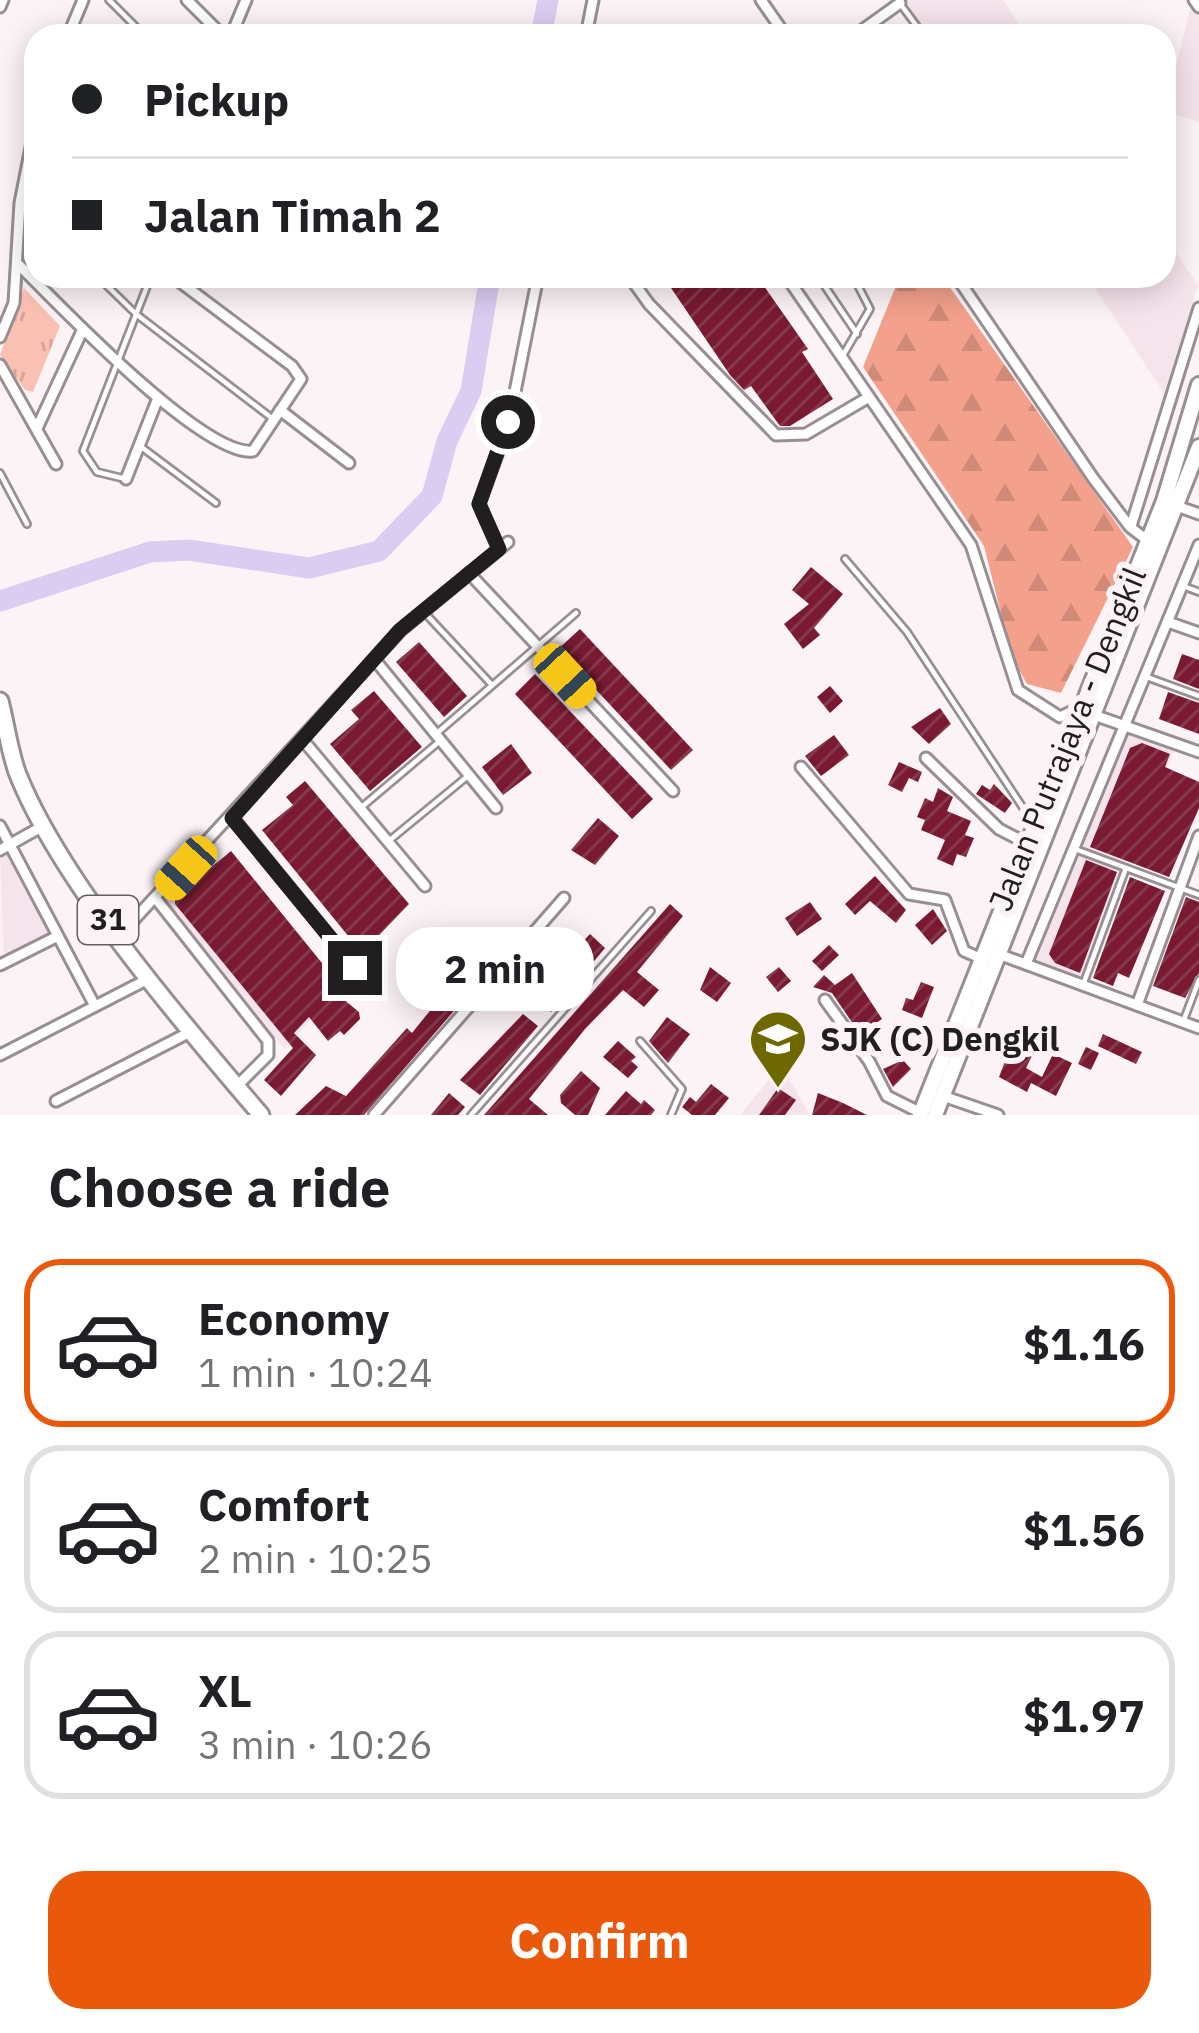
<!DOCTYPE html>
<html lang="en">
<head>
<meta charset="utf-8">
<style>
  :root { --surface:#fff; --page:#f2f2f2; --text:#202124; --muted:#757577; --line:#e0e0e0; --accent:#ea580c }
  body { margin:0; font-family:"IBM Plex Sans",sans-serif; background:var(--page); color:var(--text); height:100vh; display:flex; flex-direction:column; font-size:45px; white-space:nowrap }
  * { box-sizing:border-box; margin:0 }
  p { font-size:39px; color:var(--muted) }
  .icon { flex:none; width:66px; height:66px; fill:none; stroke:currentColor; stroke-width:2; stroke-linecap:round; stroke-linejoin:round }
  .map { position:relative; height:1115px; overflow:hidden }
  .side { display:flex; flex-direction:column; background:var(--surface); flex:1 }
  .side>* { flex:none }
  .hud { position:absolute; left:24px; top:24px; width:1152px; height:264px; border-radius:36px; box-shadow:0 6px 30px #0003; display:grid; align-content:center; height:264px; padding:0 48px; background:var(--surface) }
  .end { position:absolute; width:54px; height:54px; margin:-27px; border:15px solid #211e1f; background:#fff; box-shadow:0 0 0 6px #fff }
  .from { border-radius:50% }
  .bubble { position:absolute; height:84px; border-radius:36px; background:var(--surface); box-shadow:0 6px 30px #0003; font-size:39px; font-weight:700; line-height:84px; text-align:center }
  .car { position:absolute; width:36px; height:72px; margin:-36px -18px; border-radius:15px; box-shadow:0 0 9px 3px #0007; background:linear-gradient(#f5c518 24%,#345 0 40%,#f5c518 0 76%,#345 0 86%,#f5c518 0) }
  .hud b { display:flex; align-items:center; gap:42px; height:114px; font-size:45px }
  .hud b+b { border-top:3px solid var(--line) }
  .hud i { width:30px; height:30px; background:var(--text) }
  ul { padding:0; list-style:none }
  li { display:flex; align-items:center; gap:36px; height:168px; margin:0 24px 18px; padding:0 24px; border:6px solid var(--line); border-radius:36px }
  li div { flex:1 }
  li b { display:block; font-size:45px }
  li em { font-style:normal; font-weight:700 }
  li.current { border-color:var(--accent) }
  li>.icon { width:108px; height:108px; stroke-width:1.5 }
  h2 { padding:0 48px; font-size:54px; line-height:144px }
  .cta { display:flex; gap:24px; margin-top:auto; padding:24px 48px }
  .cta a { flex:1; height:138px; border-radius:36px; background:var(--accent); color:#fff; font-size:48px; font-weight:700; line-height:138px; text-align:center }
  .map>svg:first-child { display:block }
  .built { fill:#f6e4ec }
  .forest { fill:url(#forest-firs) }
  .park { fill:url(#park-tufts) }
  .lines { fill:none; stroke-linecap:round; stroke-linejoin:round }
  .river { stroke:#dacdf2; stroke-width:21 }
  .building { fill:url(#building-hatch) }
  .service-casing { stroke:#978f93; stroke-width:10 }
  .minor-casing { stroke:#978f93; stroke-width:15 }
  .secondary-casing { stroke:#978f93; stroke-width:20 }
  .primary-casing { stroke:#978f93; stroke-width:21 }
  .service { stroke:#fff; stroke-width:4.5 }
  .minor { stroke:#fff; stroke-width:9 }
  .secondary { stroke:#fff; stroke-width:14 }
  .primary { stroke:#fff; stroke-width:15 }
  .route { stroke:#211e1f; stroke-width:15 }
  .labels { text-anchor:middle; stroke-width:12; stroke-linejoin:round; paint-order:stroke }
  .shield { fill:#fcf3f7; stroke:#635e60; stroke-width:3 }
  .shield-label { font-size:30px; font-weight:bold; fill:#211e1f }
  .street-label { font-size:33px; fill:#211e1f; stroke:#fcf3f7 }
  .poi-label { font-size:33px; font-weight:bold; fill:#211e1f; stroke:#fcf3f7; text-anchor:start }
</style>
</head>
<body>
<div class="map">
<svg width="1199" height="1115" viewBox="0 0 1199 1115">
  <defs>
    <pattern id="forest-firs" width="22" height="20" patternUnits="userSpaceOnUse" patternTransform="scale(3)"><rect width="22" height="20" fill="#f3a18c"/><path d="M5 1l3.5 6h-7zM16 11l3.5 6h-7z" fill="#d08a78"/></pattern>
    <pattern id="park-tufts" width="24" height="20" patternUnits="userSpaceOnUse" patternTransform="scale(3)"><rect width="24" height="20" fill="#fac0b1"/><path d="M3 7l-1-3M5 7V3M7 7l1-3M15 17l-1-3M17 17v-4M19 17l1-3" fill="none" stroke="#d6a598"/></pattern>
    <pattern id="building-hatch" width="6" height="6" patternUnits="userSpaceOnUse" patternTransform="scale(3)"><rect width="6" height="6" fill="#791a32"/><path d="M-1 1l2-2M0 6l6-6M5 7l2-2" fill="none" stroke="#863a4e"/></pattern>
  </defs>
  <rect width="100%" height="100%" fill="#fcf3f7"/>
  <g class="built">
    <path d="M904,0H1003L1027,36H929Z"/>
    <path d="M1192,0H1199V122L1165,112Z"/>
    <path d="M1164,235L1198,285L1164,393L1087,276H1164Z"/>
    <path d="M1127,731L1175,748L1081,979L1032,962Z"/>
    <path d="M8,850L51,935L4,958L0,854Z"/>
    <path d="M199,860L321,1010L284,1049L163,899Z"/>
    <path d="M781,1065L810,1115H740Z"/>
  </g>
  <path class="forest" d="M900,276H942L1133,547L1061,693L1027,684L1012,657L984,546L863,367Z"/>
  <path class="park" d="M24,288L60,326L33,392L25,390L0,355Z"/>
  <g class="lines">
    <g class="river">
      <path d="M541,36L548,0"/>
      <path d="M0,601L150,552L189,550L309,568L379,551L432,496L447,441L471,391L490,276"/>
    </g>
  </g>
  <g class="building">
    <path d="M682,276H757L808,349L802,352L833,399L790,426H780L751,386L744,390L730,375L669,285Z"/>
    <path d="M811,567L843,594L814,628L820,635L803,649L784,624L809,604L792,590Z"/>
    <path d="M580,629L693,750L671,770L558,649Z"/>
    <path d="M419,642L467,696L444,717L396,662Z"/>
    <path d="M1182,654L1199,660V689L1173,679Z"/>
    <path d="M535,674L653,799L632,819L515,694Z"/>
    <path d="M830,686L843,701L830,713L817,697Z"/>
    <path d="M374,691L422,747L370,791L330,744L359,719L351,710Z"/>
    <path d="M1168,692L1199,703V734L1159,719Z"/>
    <path d="M940,708L951,724L929,744L911,727Z"/>
    <path d="M834,735L849,755L821,776L805,756Z"/>
    <path d="M1142,743L1170,754L1165,767L1199,782V808L1169,877L1090,847L1130,748Z"/>
    <path d="M511,744L532,773L503,795L482,767Z"/>
    <path d="M899,762L922,772L918,782L909,778L902,792L888,785Z"/>
    <path d="M305,781L409,904L362,953L262,830L293,805L286,797Z"/>
    <path d="M994,784L1012,803L1005,813L976,794L982,785L990,790Z"/>
    <path d="M938,788L953,797L947,811L971,821L965,835L974,838L966,857L957,854L953,866L937,859L945,840L921,830L925,820L917,817L925,798L933,802Z"/>
    <path d="M598,818L619,836L595,865L571,850Z"/>
    <path d="M231,851L339,984L332,990L359,1012L360,1019L344,1035L340,1031L328,1041L309,1017L294,1033L316,1055L281,1096L264,1080L293,1048L175,904V891L198,866L204,873Z"/>
    <path d="M1086,860L1117,872L1080,973L1055,963L1049,954Z"/>
    <path d="M875,876L906,910L896,923L870,901L855,915L845,904Z"/>
    <path d="M1130,877L1165,891L1129,978L1118,973L1113,986L1093,978Z"/>
    <path d="M1186,897L1199,902V973L1185,998L1153,986Z"/>
    <path d="M810,902L822,919L797,936L785,918Z"/>
    <path d="M670,904L683,916L637,972L659,990L644,1007L623,990L585,1029L529,1099L548,1115H484Z"/>
    <path d="M933,909L947,931L932,945L915,925Z"/>
    <path d="M493,932L510,946L364,1115H295L326,1086L346,1096L407,1028L412,1033Z"/>
    <path d="M590,934L605,948L590,966L574,951Z"/>
    <path d="M829,945L839,955L822,971L812,961Z"/>
    <path d="M710,967L731,983L717,1002L700,990Z"/>
    <path d="M779,967L791,981L778,992L766,977Z"/>
    <path d="M852,973L882,1019L860,1034L832,993L813,987L824,975L835,985Z"/>
    <path d="M551,981L566,994L551,1012L536,999Z"/>
    <path d="M921,982L934,987L922,1018L902,1010L906,998L913,1000Z"/>
    <path d="M523,1014L538,1026L480,1095L460,1080Z"/>
    <path d="M667,1017L690,1034L668,1063L649,1041Z"/>
    <path d="M1103,1034L1142,1052L1136,1064L1098,1046Z"/>
    <path d="M1015,1035L1037,1046L1026,1068L1042,1077L1053,1054L1072,1063L1056,1096L1031,1083L1027,1092L999,1077Z"/>
    <path d="M618,1041L636,1057L631,1061L638,1067L628,1078L603,1057Z"/>
    <path d="M1086,1047L1099,1053L1091,1070L1078,1064Z"/>
    <path d="M903,1060L911,1069L893,1087L883,1069Z"/>
    <path d="M581,1071L600,1088L588,1115H575L561,1103L560,1095Z"/>
    <path d="M711,1084L729,1098L715,1115H692L682,1107L690,1097L696,1102Z"/>
    <path d="M778,1088L796,1100L785,1115H759Z"/>
    <path d="M626,1091L641,1104L644,1100L655,1110L651,1115H605Z"/>
    <path d="M449,1093L465,1107L458,1115H431Z"/>
    <path d="M818,1093L843,1103L867,1115H812Z"/>
  </g>
  <g class="lines">
    <defs>
      <g id="service">
        <path d="M109,0L145,36"/>
        <path d="M899,2L924,36"/>
        <path d="M20,203L36,218"/>
        <path d="M97,276L136,314L273,419"/>
        <path d="M818,276L857,334"/>
        <path d="M842,357L870,309L853,276"/>
        <path d="M140,446L216,503"/>
        <path d="M0,473L27,524"/>
        <path d="M126,479L97,472L83,451L151,276"/>
        <path d="M845,559L907,632L1033,823"/>
        <path d="M1183,586L1199,592"/>
        <path d="M423,611L492,685"/>
        <path d="M1144,676L1199,696"/>
        <path d="M436,734L576,613"/>
        <path d="M363,806L441,740"/>
        <path d="M390,840L469,775"/>
        <path d="M1075,849L1199,895"/>
        <path d="M1083,985L1126,868"/>
        <path d="M1183,1022L1199,980"/>
        <path d="M640,1041L682,1089L671,1115"/>
        <path d="M471,1115L651,911"/>
      </g>
      <g id="minor">
        <path d="M187,0L223,36"/>
        <path d="M761,0L786,36"/>
        <path d="M1194,0L1199,7"/>
        <path d="M0,7L3,0"/>
        <path d="M68,36L83,0"/>
        <path d="M231,36L246,0"/>
        <path d="M586,36L593,0"/>
        <path d="M854,36L900,3"/>
        <path d="M19,265C58,304 203,457 253,451L301,379L292,366L172,276"/>
        <path d="M629,276L649,304L776,435L806,434L869,397"/>
        <path d="M786,276L971,545L1018,690L1060,717L1077,709L1199,752"/>
        <path d="M956,276L1093,478L1130,527L1147,540"/>
        <path d="M0,337L14,303L20,203L36,122"/>
        <path d="M0,365L56,464"/>
        <path d="M280,410L349,463"/>
        <path d="M38,426L83,329"/>
        <path d="M126,479L158,398"/>
        <path d="M1174,505L1199,514"/>
        <path d="M1131,526L1199,308"/>
        <path d="M499,549L479,504L509,422L538,276"/>
        <path d="M469,573L673,791"/>
        <path d="M1168,622L1199,633"/>
        <path d="M375,660L496,808"/>
        <path d="M303,740L425,886"/>
        <path d="M926,758L999,829L1026,843"/>
        <path d="M801,767L909,894L945,900L964,951L980,958"/>
        <path d="M232,817L355,968"/>
        <path d="M0,826L95,1006"/>
        <path d="M0,850L43,826"/>
        <path d="M157,900L268,1041V1055L236,1087"/>
        <path d="M119,936L401,630L508,542"/>
        <path d="M1001,955L1199,1028"/>
        <path d="M1026,964L1199,545"/>
        <path d="M0,965L56,937"/>
        <path d="M825,1000L869,1061L887,1096L921,1113"/>
        <path d="M1137,1005L1199,836"/>
        <path d="M0,1055L150,978"/>
        <path d="M940,1095L998,1115"/>
        <path d="M56,1101L192,1031"/>
        <path d="M374,1115L564,898"/>
      </g>
      <g id="secondary">
        <path d="M920,1115L1164,501L1199,385"/>
        <path d="M935,1115L1199,447"/>
      </g>
      <path id="primary" d="M0,701C6,724 9,749 17,772C59,880 184,1025 261,1115"/>
    </defs>
    <use href="#service" class="service-casing"/>
    <use href="#minor" class="minor-casing"/>
    <use href="#secondary" class="secondary-casing"/>
    <use href="#primary" class="primary-casing"/>
    <use href="#service" class="service"/>
    <use href="#minor" class="minor"/>
    <use href="#secondary" class="secondary"/>
    <use href="#primary" class="primary"/>
  </g>
  <g class="lines">
    <path class="route" d="M355,968L232,818L400,630L499,549L479,504L508,422"/>
  </g>
  <defs>
    <symbol id="school-pin" viewBox="-11 -11 22 30"><path d="M0 17L-7.5 6A9.5 9.5 0 1 1 7.5 6Z" fill="#6f6700" stroke="#fcf3f7"/><path d="M0-5L7-2L0 1L-7-2ZM-4 1L0 2.5L4 1V4Q0 6-4 4Z" fill="#fff"/></symbol>
  </defs>
  <g fill-rule="evenodd">
    <use href="#school-pin" x="745" y="1006" width="66" height="90"/>
  </g>
  <g class="labels">
    <rect class="shield" x="78" y="896" width="60" height="48" rx="9"/>
    <g class="shield-label">
      <text x="108" y="930">31</text>
    </g>
    <g class="street-label">
      <text transform="translate(1067 739) rotate(-68)" y="12">Jalan Putrajaya - Dengkil</text>
    </g>
    <g class="poi-label">
      <text x="820" y="1051">SJK (C) Dengkil</text>
    </g>
  </g>
</svg>
<i class="end from" style="left:508px;top:422px"></i>
<i class="end" style="left:355px;top:968px"></i>
<div class="bubble" style="left:396px;top:927px;width:198px">2 min</div>
<i class="car" style="left:565px;top:676px;rotate:137deg"></i>
<i class="car" style="left:186px;top:868px;rotate:222deg"></i>
<div class="hud">
<b><i class="from"></i>Pickup</b>
<b><i></i>Jalan Timah 2</b>
</div>
</div>
<section class="side">
<h2>Choose a ride</h2>
<ul>
<li class="current"><svg class="icon" aria-label="car" viewBox="0 0 24 24"><path d="M5 17H2v-5l4-1 3-4h7l3 4 3 1v5h-3M9 17h6M6 11h13"/><circle cx="7" cy="17" r="2"/><circle cx="17" cy="17" r="2"/></svg><div><b>Economy</b><p>1 min · 10:24</p></div><em>$1.16</em></li>
<li><svg class="icon" aria-label="car" viewBox="0 0 24 24"><path d="M5 17H2v-5l4-1 3-4h7l3 4 3 1v5h-3M9 17h6M6 11h13"/><circle cx="7" cy="17" r="2"/><circle cx="17" cy="17" r="2"/></svg><div><b>Comfort</b><p>2 min · 10:25</p></div><em>$1.56</em></li>
<li><svg class="icon" aria-label="car" viewBox="0 0 24 24"><path d="M5 17H2v-5l4-1 3-4h7l3 4 3 1v5h-3M9 17h6M6 11h13"/><circle cx="7" cy="17" r="2"/><circle cx="17" cy="17" r="2"/></svg><div><b>XL</b><p>3 min · 10:26</p></div><em>$1.97</em></li>
</ul>
<div class="cta"><a>Confirm</a></div>
</section>
</body>
</html>
